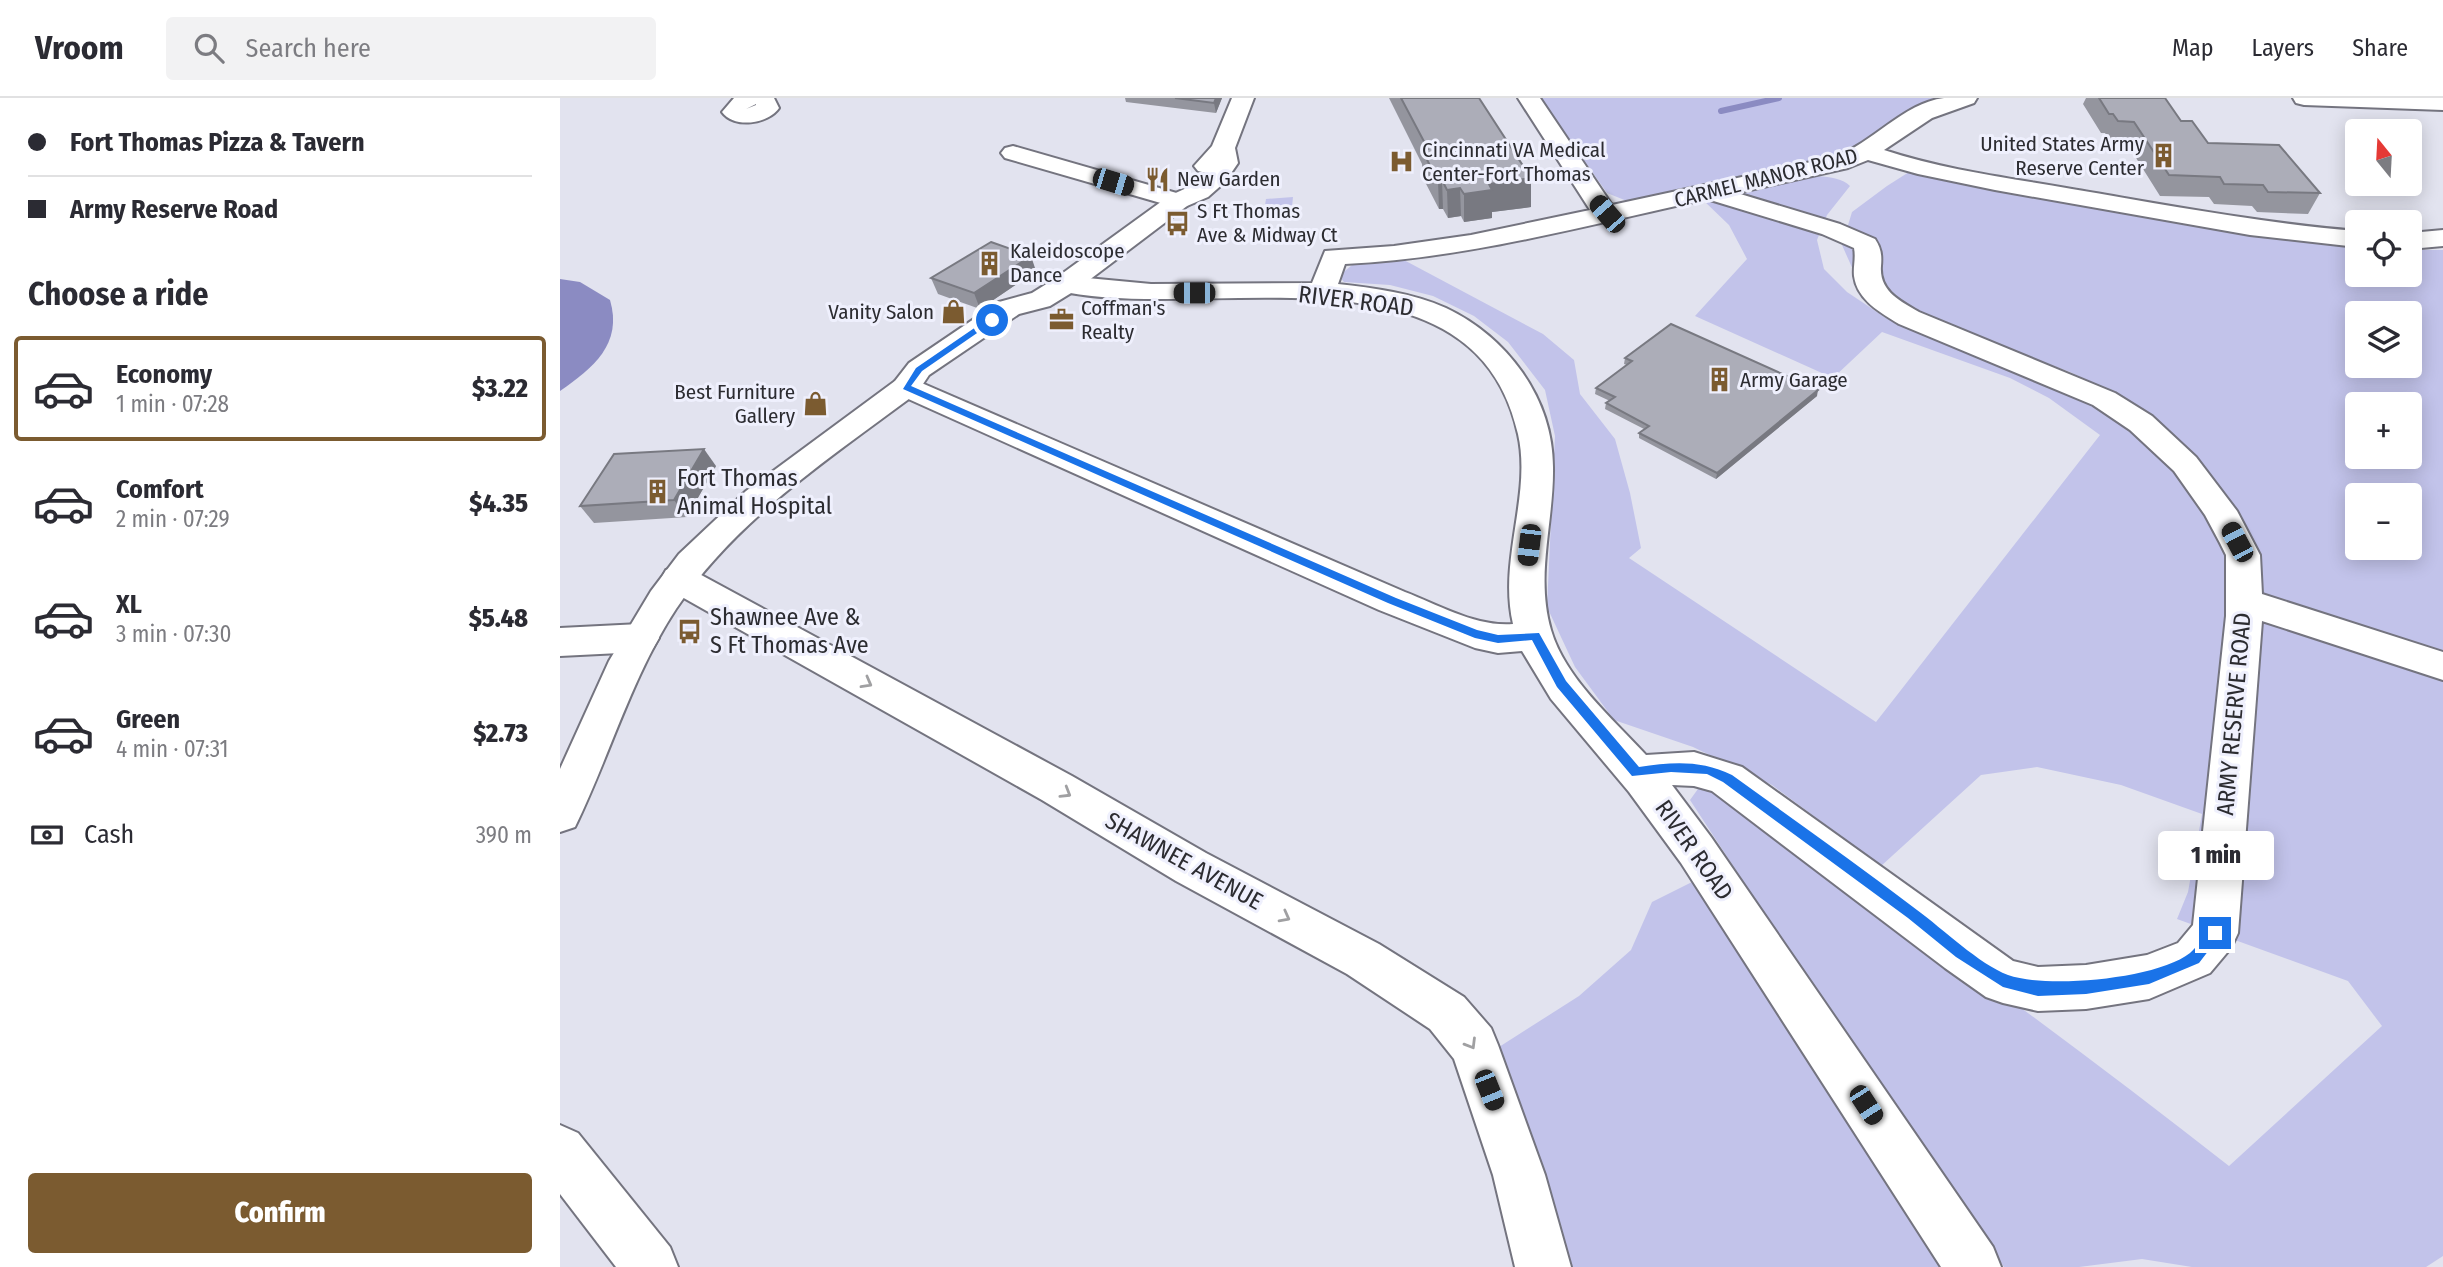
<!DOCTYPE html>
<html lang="en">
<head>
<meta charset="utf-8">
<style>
  :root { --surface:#fff; --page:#f2f2f3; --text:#2b2b33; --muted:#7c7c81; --line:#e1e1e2; --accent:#7b5b30 }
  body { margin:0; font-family:"Fira Sans Condensed",sans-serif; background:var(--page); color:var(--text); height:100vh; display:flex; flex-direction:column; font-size:26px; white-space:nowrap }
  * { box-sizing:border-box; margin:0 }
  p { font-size:23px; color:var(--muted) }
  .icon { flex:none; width:38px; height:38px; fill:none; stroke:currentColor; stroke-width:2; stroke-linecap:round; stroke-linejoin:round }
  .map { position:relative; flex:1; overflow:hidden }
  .details { display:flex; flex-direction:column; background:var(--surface); width:560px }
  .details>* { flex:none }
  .banner { display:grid; align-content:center; height:154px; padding:0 28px; background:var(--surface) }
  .needle { width:46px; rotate:342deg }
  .tools { position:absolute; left:1785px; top:21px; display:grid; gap:14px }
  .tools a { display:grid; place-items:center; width:77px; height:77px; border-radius:7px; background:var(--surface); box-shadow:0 4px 18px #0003; font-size:35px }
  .end { position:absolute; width:32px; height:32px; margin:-16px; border:9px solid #1a73e8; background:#fff; box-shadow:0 0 0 4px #fff }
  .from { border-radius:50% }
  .bubble { position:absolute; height:49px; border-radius:7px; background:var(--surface); box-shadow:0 4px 18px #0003; font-size:23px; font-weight:800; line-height:49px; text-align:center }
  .car { position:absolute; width:21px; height:42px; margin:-21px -10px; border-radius:9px; box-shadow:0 0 5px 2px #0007; background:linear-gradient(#222 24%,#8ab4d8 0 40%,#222 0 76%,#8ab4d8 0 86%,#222 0) }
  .banner b { display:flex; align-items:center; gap:24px; height:66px; font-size:26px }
  .banner b+b { border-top:2px solid var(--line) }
  .banner i { width:18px; height:18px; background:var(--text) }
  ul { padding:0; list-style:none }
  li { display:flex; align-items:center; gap:21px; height:105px; margin:0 14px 10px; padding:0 14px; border:4px solid transparent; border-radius:7px }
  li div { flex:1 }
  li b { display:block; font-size:26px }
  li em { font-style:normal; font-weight:800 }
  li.selected { border-color:var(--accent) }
  li>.icon { width:63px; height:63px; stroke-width:1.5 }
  h2 { padding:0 28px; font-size:32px; line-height:84px }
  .pay { display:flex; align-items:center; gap:18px; height:77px; padding:0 28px; font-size:26px }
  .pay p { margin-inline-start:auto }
  .primary-button { display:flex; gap:14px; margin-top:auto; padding:14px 28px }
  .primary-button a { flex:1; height:80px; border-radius:7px; background:var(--accent); color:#fff; font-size:28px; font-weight:800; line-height:80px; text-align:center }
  header { display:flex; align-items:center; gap:42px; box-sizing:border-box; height:98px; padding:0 35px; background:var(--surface); border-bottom:2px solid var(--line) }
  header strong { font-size:33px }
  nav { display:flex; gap:38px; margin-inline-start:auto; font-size:24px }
  .search { width:490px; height:63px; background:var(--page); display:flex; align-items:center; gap:18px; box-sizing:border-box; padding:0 24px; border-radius:7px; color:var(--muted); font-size:26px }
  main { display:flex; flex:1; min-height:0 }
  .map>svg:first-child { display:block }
  .green { fill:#c2c3ea; fill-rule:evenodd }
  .water { fill:#8b8bc2 }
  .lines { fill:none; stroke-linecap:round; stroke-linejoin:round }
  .stream { stroke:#8b8bc2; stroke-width:6 }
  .minor-casing { stroke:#74747f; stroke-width:4 }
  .major-casing { stroke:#74747f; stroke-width:4 }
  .minor { fill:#fff; fill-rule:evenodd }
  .major { fill:#fff; fill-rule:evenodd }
  .wall { fill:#94959e }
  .shaded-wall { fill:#787981 }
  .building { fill:#acadb8; stroke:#787981; stroke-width:2 }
  .oneway { stroke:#a0a0a2 }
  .route { fill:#1a73e8 }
  .labels { text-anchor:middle; stroke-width:6; stroke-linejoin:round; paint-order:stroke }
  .far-poi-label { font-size:21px; fill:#2c2c31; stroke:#eff0fd; text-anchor:start }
  .far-street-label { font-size:21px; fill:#2c2c31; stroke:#eff0fd }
  .street-label { font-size:24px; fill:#2c2c31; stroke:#eff0fd }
  .poi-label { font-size:24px; fill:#2c2c31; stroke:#eff0fd; text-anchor:start }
</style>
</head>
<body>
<header>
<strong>Vroom</strong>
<div class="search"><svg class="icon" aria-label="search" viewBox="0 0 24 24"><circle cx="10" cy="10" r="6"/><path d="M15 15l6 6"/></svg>Search here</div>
<nav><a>Map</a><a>Layers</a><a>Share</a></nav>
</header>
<main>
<section class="details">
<div class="banner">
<b><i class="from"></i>Fort Thomas Pizza &amp; Tavern</b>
<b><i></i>Army Reserve Road</b>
</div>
<h2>Choose a ride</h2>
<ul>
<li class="selected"><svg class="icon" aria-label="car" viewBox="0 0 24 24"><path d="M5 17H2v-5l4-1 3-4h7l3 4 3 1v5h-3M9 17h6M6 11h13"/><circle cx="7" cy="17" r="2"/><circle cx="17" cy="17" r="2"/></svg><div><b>Economy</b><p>1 min · 07:28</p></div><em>$3.22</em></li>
<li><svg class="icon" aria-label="car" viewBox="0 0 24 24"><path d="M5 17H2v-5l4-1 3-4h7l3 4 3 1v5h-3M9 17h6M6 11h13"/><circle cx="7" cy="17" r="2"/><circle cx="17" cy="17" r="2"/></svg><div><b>Comfort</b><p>2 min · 07:29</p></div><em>$4.35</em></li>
<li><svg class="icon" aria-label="car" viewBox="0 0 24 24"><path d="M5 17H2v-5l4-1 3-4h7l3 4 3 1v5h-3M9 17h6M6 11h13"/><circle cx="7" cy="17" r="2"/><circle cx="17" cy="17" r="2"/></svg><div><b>XL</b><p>3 min · 07:30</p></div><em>$5.48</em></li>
<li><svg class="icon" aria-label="car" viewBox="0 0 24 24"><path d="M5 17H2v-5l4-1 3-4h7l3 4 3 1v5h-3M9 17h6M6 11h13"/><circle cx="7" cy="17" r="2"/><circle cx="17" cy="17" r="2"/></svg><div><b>Green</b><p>4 min · 07:31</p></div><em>$2.73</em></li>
</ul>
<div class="pay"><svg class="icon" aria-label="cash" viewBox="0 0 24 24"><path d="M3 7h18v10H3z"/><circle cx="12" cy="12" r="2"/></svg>Cash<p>390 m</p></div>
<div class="primary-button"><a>Confirm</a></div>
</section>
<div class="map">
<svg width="1883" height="1169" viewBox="0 0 1883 1169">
  <rect width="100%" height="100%" fill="#e2e3ef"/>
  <g class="green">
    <path d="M980,0H1380L1325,27L1291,51L1260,62L1067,103L1047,95Z"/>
    <path d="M1349,74L1746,143L1797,147V177H1850V152H1883V1158L1866,1169H1632L1582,1161L1519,1169H1444L1230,855L1130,702L1143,684C1323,807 1498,934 1669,1068L1822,928L1788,883L1617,821L1628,794L1642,716L1561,687L1477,669L1421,677L1321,768L1212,687L1133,649L1054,622L1015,569L987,509L995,338L985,292L948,244L914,218L873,198L830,187L784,184L779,178L792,167L806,163L842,161L983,236L1014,262L1020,296L1055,341L1070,395L1081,450L1069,460L1316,624L1540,337L1489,300L1450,280L1322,234L1273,280L1135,218L1187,161L1169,127L1143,102C1177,95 1264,63 1290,88L1267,117L1257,142L1264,171L1287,194L1326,220L1437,262L1533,304L1572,329L1682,426L1668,398L1618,341L1567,301L1510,274L1370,222L1294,174L1282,147L1292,114L1327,88ZM1797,215H1850V268H1797ZM1797,306H1850V359H1797ZM1797,397H1850V450H1797Z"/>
    <path d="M733,99L731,119L703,120L706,101Z"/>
    <path d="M1136,782L1383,1169H1005L939,949L1019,898L1071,852L1092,804Z"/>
  </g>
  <path class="water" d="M0,181L20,184L50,202C63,246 33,270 0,293Z"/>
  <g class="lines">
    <path class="stream" d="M1161,13L1219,0"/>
    <defs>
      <g id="minor">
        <path d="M174,0H214L219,10C208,26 174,31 162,14ZM196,7L186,11L196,6Z"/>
        <path d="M958,0H980L1052,107L1274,59C1312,46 1343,5 1384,0C1395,0 1406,0 1417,0L1414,5L1372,20L1324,52C1385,72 1449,80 1512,91C1607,107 1701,125 1797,133V149L1690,137L1435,92L1358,76L1308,62L1288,70L1177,95L1280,126L1315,141C1321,150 1322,157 1321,168C1319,193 1340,203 1359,214L1555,295L1592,318L1636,359L1677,413L1700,457L1702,496L1883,554V582L1702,523L1678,835L1671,850L1650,875L1589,901L1526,911L1478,913L1443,905L1426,899L1385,870L1152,693L1134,688L1112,687L1151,739L1433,1149L1441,1169H1381L1121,765L1069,694L991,601L962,553L938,555L915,550L819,512L335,295L331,289L335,283L346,280L357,283L845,494C879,507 916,529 953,526C938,462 972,397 958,336C913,134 639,227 496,192L492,186L496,180L506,178L591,186L752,185L765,153L834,148L911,137L1030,112ZM1147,101L1262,136L1294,150C1296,160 1293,169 1294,178C1297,202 1321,215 1339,226L1533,307L1570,332L1614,373L1645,417L1660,445L1666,457V518L1633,827L1618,845L1587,857L1526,867L1478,869L1453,863L1182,669L1134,654L1086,657C1052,620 1005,580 991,532C975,477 994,424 993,369C993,300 947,239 886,210C853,195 814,190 778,186L785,166C908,160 1028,127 1147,101Z"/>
        <path d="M1733,0H1883V12L1744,7L1736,5Z"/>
        <path d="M453,48L627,98L630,103L627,108L618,110L445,60L441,55L445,50Z"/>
        <path d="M1883,132V148L1850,151V135Z"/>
        <path d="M119,468L132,472L512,678L646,755L819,846L904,899L931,930L938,947L985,1077L1011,1169H955L933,1077L894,961L870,931L787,876L616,783L482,702L106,490L101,481L106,472Z"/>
        <path d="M80,526L93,530L99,540L93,550L80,554L0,558V530Z"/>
        <path d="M0,1027L18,1035L110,1149L118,1169H56L0,1096Z"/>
      </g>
      <path id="major" d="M672,0H694L675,50L678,65L665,84L648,99L627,108L516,192L490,208L459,216L369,277L357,295C271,359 176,421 116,511C72,578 50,657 15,729L0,734V671L49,563L91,493L119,456L186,393L335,283L349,265L439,204L472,195L496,180L609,98L631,88L646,75L638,73L634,68L652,48Z"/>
    </defs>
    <use href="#minor" class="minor-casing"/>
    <use href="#major" class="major-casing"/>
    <use href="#minor" class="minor"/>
    <use href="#major" class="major"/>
  </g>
  <g class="wall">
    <path d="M565,0H662L656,15L566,4Z"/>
    <path d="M829,0H919L971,80V109L932,114V120L904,124L901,118L888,120L883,111H879L863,80L862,66Z"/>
    <path d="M1526,0H1539L1621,23L1648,45L1760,95L1748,116L1697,114L1692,108L1654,106L1649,99L1600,98L1566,44L1550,43L1545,35H1541L1523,6Z"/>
    <path d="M476,173L420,211L378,196L371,180Z"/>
    <path d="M1065,260L1257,298L1156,381L1079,340V335L1084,331L1045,311L1046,305L1050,303L1035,296L1036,290L1067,267L1064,266Z"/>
    <path d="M156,368L127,419L34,425L20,408Z"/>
  </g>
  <g class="shaded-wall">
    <path d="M656,0H662L656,15L654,5Z"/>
    <path d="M971,80V109L932,114V120L904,124V96L929,86Z"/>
    <path d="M882,82L883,111H879L878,83Z"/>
    <path d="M900,90L901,118L888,120L887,92Z"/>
    <path d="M471,158L476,173L420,211L414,195Z"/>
    <path d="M1258,292L1257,298L1156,381L1157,375Z"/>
    <path d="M144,351L156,368L127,419L114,402Z"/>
  </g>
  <g class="building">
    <path d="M615,0H656L654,5Z"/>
    <path d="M841,0H919L971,80L929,86L932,92L904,96L900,90L887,92L882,82L878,83L862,52L868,51Z"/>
    <path d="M1539,0H1605L1621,23H1632L1648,45L1719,47L1760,95L1708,94L1703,87L1664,86L1660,79L1609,77L1574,24L1558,23L1553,16H1549Z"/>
    <path d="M431,144L471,158L414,195L371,180Z"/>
    <path d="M1111,226L1258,292L1157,375L1079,335L1089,328L1046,305L1055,299L1036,290L1072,263L1065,260Z"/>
    <path d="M144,351L114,402L20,408L54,356Z"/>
  </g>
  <defs><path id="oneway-chevron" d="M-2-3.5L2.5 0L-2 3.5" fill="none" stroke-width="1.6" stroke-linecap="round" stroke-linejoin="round" transform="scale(1.75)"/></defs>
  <g class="oneway">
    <use href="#oneway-chevron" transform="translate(307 585) rotate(29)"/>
    <use href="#oneway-chevron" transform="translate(506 695) rotate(31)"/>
    <use href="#oneway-chevron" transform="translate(725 819) rotate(28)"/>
    <use href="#oneway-chevron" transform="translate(911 946) rotate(59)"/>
  </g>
  <path class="route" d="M429,220L436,222L362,273L351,288L836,500L917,532L938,537L979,535L1006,583L1079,669C1113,664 1141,662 1172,677C1234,722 1297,766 1357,812C1383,831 1419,866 1448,877C1487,891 1597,881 1630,855C1637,849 1644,838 1650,830H1659V839L1639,865L1589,886L1526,896L1478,898L1443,889L1396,859L1348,820L1163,684L1147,676L1111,674L1072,678L997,589L972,542L938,545L915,540L828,505L343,291L356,270Z"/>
  <defs>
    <symbol id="building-bare" viewBox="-9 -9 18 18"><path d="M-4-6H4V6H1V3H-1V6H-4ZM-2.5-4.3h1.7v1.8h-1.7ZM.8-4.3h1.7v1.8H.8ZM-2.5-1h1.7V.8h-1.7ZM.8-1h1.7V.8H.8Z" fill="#7b5b30" stroke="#eff0fd" stroke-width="2.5" paint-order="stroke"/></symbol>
    <symbol id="hospital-bare" viewBox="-9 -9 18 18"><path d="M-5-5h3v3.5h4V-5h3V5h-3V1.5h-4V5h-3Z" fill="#7b5b30" stroke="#eff0fd" stroke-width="2.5" paint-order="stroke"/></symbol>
    <symbol id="restaurant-bare" viewBox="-9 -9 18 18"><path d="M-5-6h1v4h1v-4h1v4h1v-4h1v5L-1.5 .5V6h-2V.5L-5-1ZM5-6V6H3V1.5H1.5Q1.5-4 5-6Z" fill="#7b5b30" stroke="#eff0fd" stroke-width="2.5" paint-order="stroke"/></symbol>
    <symbol id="bus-bare" viewBox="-9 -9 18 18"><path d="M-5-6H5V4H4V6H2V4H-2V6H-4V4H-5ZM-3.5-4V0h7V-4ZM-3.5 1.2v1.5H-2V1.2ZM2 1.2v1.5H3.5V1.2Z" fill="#7b5b30" stroke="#eff0fd" stroke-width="2.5" paint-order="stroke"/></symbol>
    <symbol id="shop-bare" viewBox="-9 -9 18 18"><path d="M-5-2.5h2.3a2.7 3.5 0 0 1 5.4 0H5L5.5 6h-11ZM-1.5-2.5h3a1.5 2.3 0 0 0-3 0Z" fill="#7b5b30" stroke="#eff0fd" stroke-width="2.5" paint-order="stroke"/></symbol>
    <symbol id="office-bare" viewBox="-9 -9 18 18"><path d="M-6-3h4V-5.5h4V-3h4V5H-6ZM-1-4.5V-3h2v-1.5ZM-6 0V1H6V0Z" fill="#7b5b30" stroke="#eff0fd" stroke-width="2.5" paint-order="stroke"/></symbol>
  </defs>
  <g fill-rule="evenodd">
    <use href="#building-bare" x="1586" y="40" width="35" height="35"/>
    <use href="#hospital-bare" x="824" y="46" width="35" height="35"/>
    <use href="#restaurant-bare" x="580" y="64" width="35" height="35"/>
    <use href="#bus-bare" x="600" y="108" width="35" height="35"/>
    <use href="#building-bare" x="412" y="148" width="35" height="35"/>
    <use href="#shop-bare" x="376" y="196" width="35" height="35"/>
    <use href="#office-bare" x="484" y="204" width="35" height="35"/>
    <use href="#building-bare" x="1142" y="264" width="35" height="35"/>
    <use href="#shop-bare" x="238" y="288" width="35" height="35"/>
    <use href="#building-bare" x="80" y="376" width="35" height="35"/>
    <use href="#bus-bare" x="112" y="516" width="35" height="35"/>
  </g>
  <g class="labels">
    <g class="far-poi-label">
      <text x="1584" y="53" text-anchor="end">United States Army<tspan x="1584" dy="24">Reserve Center</tspan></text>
      <text x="862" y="59">Cincinnati VA Medical<tspan x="862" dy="24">Center-Fort Thomas</tspan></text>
      <text x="617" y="88">New Garden</text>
      <text x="637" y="120">S Ft Thomas<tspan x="637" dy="24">Ave &amp; Midway Ct</tspan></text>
      <text x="450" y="160">Kaleidoscope<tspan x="450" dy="24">Dance</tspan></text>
      <text x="521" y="217">Coffman's<tspan x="521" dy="24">Realty</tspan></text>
      <text x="374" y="221" text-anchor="end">Vanity Salon</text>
      <text x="1180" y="289">Army Garage</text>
      <text x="235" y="301" text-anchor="end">Best Furniture<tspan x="235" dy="24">Gallery</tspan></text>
    </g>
    <g class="far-street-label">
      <text transform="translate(1206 80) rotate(-14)" y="7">CARMEL MANOR ROAD</text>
    </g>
    <g class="street-label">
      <text transform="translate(796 203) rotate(7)" y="8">RIVER ROAD</text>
      <text transform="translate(1674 616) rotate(-85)" y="8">ARMY RESERVE ROAD</text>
      <text transform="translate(1134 752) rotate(55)" y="8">RIVER ROAD</text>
      <text transform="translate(624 763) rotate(29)" y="8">SHAWNEE AVENUE</text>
    </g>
    <g class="poi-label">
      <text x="117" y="388">Fort Thomas<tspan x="117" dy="28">Animal Hospital</tspan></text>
      <text x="150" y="527">Shawnee Ave &amp;<tspan x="150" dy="28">S Ft Thomas Ave</tspan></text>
    </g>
  </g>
</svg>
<div class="tools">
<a><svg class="needle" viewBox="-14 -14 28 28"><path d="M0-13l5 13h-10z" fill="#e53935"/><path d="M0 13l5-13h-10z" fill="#7c7c81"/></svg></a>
<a><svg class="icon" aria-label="locate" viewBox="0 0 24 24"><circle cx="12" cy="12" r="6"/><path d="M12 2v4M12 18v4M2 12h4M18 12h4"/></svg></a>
<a><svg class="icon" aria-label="layers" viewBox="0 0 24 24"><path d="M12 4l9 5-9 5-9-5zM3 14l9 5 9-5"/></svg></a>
<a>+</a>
<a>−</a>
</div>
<i class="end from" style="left:432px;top:222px"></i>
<i class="end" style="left:1655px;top:835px"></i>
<div class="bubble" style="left:1598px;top:733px;width:116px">1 min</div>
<i class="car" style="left:553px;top:84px;rotate:107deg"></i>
<i class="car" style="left:1047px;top:116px;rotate:319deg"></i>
<i class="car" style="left:634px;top:195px;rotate:270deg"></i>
<i class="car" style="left:1677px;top:444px;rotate:332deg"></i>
<i class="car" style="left:969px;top:447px;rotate:187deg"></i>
<i class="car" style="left:929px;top:992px;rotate:158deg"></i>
<i class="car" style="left:1306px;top:1007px;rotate:147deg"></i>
</div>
</main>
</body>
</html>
